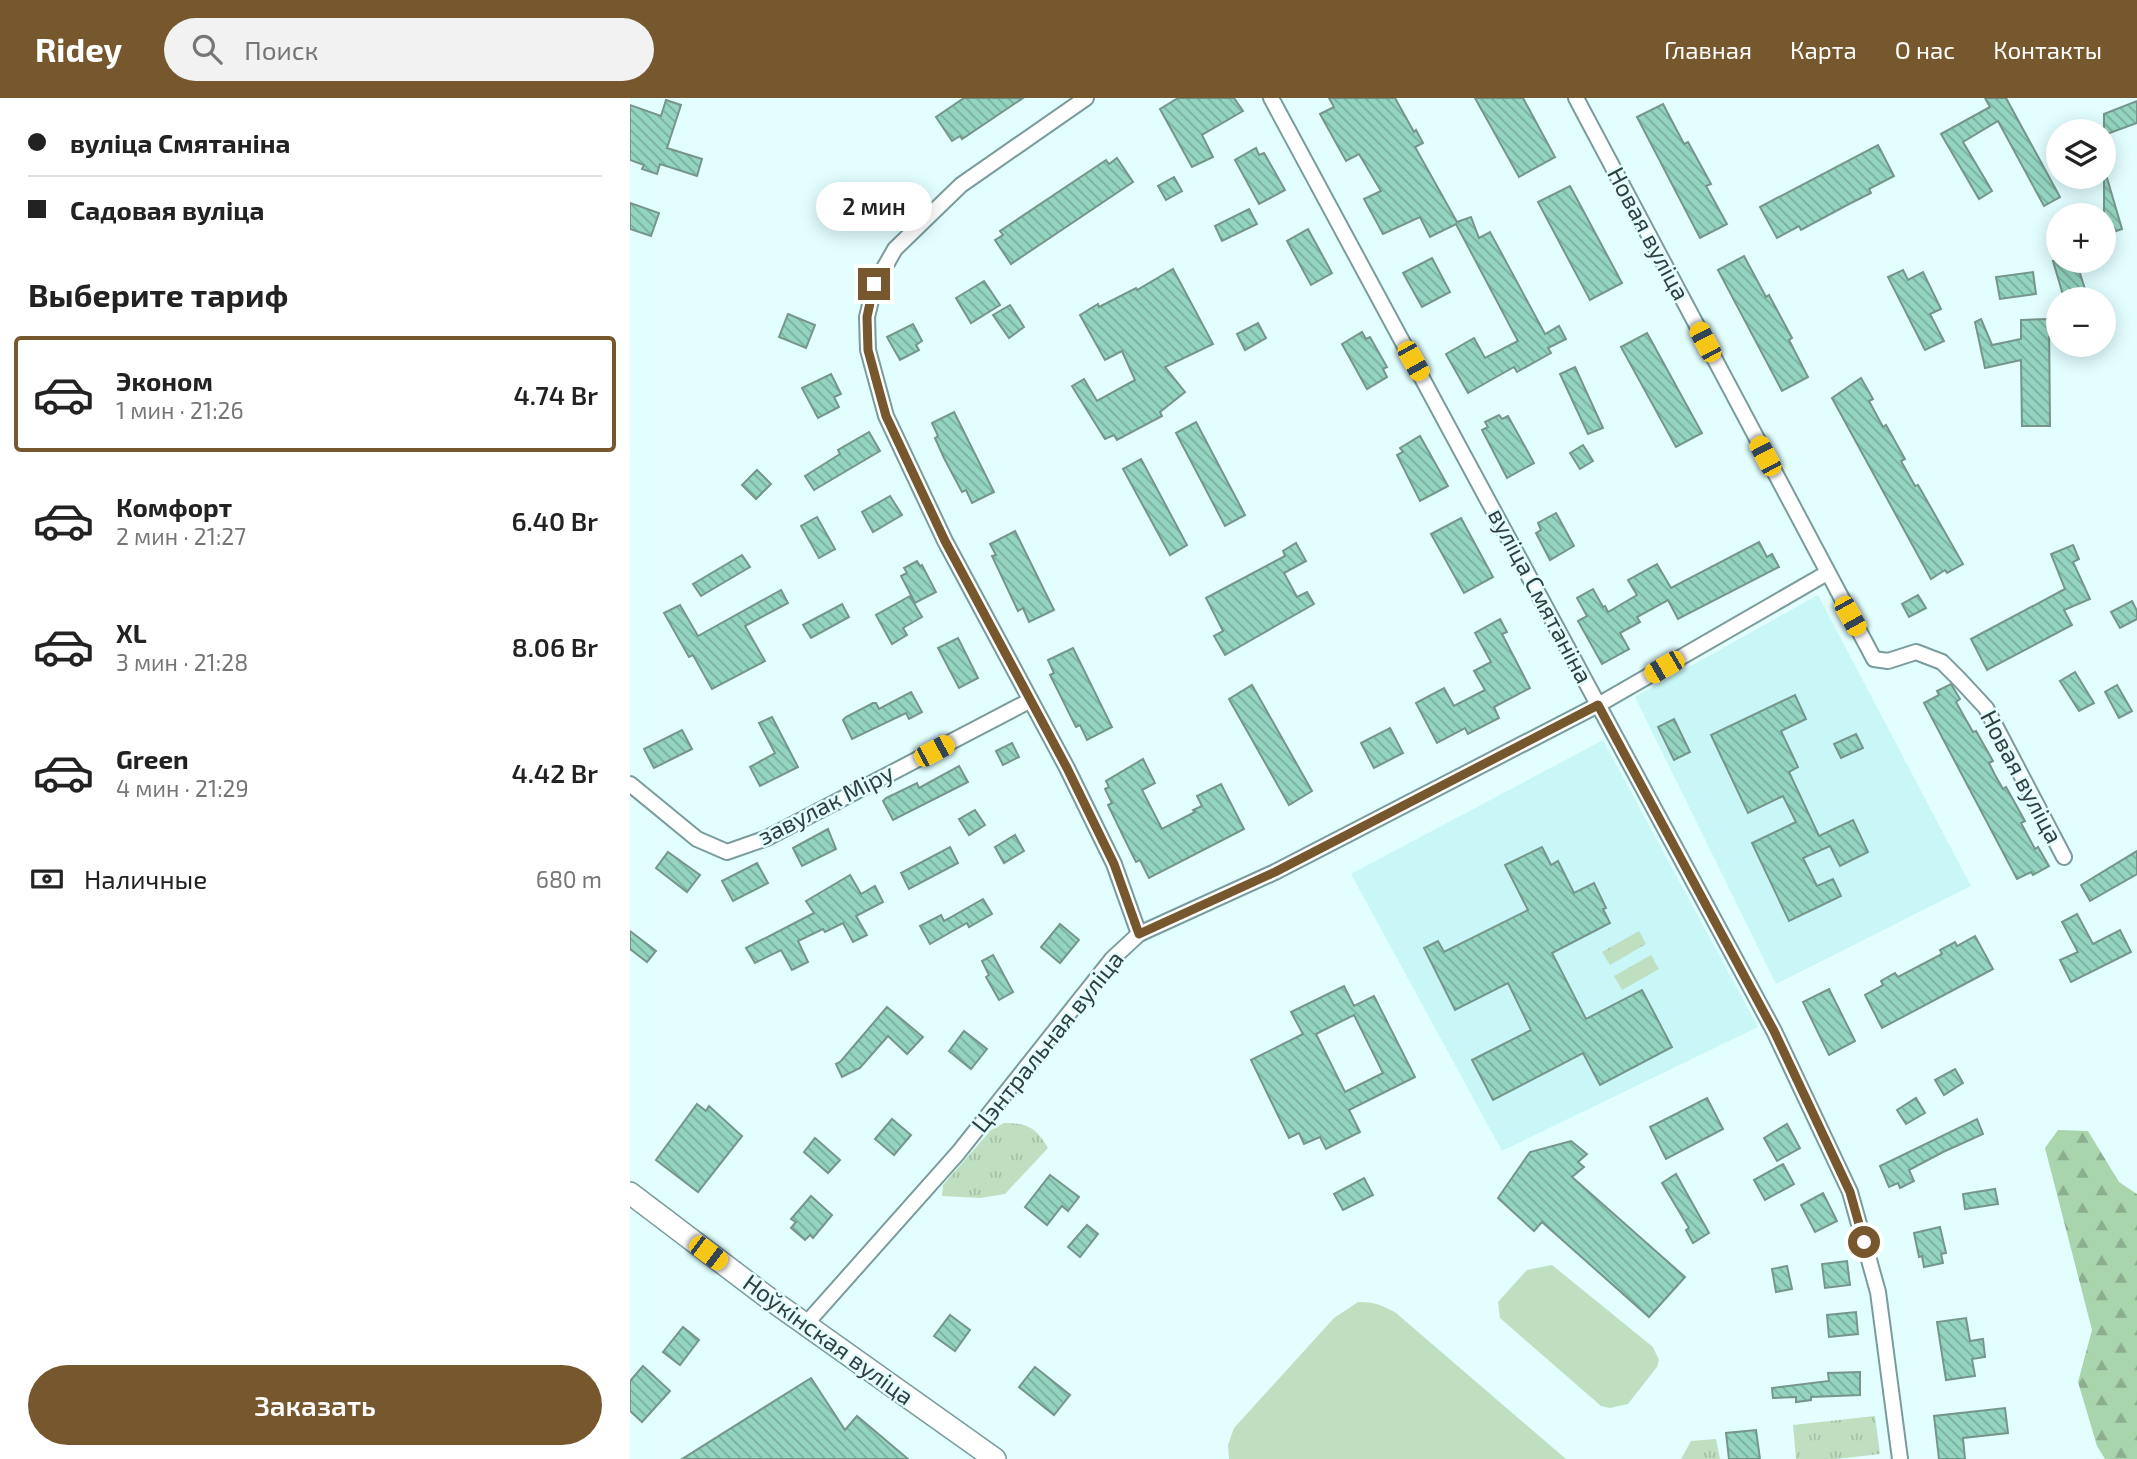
<!DOCTYPE html>
<html lang="ru">
<head>
<meta charset="utf-8">
<style>
  :root { --surface:#fff; --page:#f2f2f2; --text:#222; --muted:#767676; --line:#e0e0e0; --accent:#77572d }
  body { margin:0; font-family:"Exo 2",sans-serif; background:var(--page); color:var(--text); height:100vh; display:flex; flex-direction:column; font-size:26px; white-space:nowrap }
  * { box-sizing:border-box; margin:0 }
  p { font-size:23px; color:var(--muted) }
  .icon { flex:none; width:38px; height:38px; fill:none; stroke:currentColor; stroke-width:2; stroke-linecap:round; stroke-linejoin:round }
  .map { position:relative; flex:1; overflow:hidden }
  .drawer { display:flex; flex-direction:column; background:var(--surface); width:630px }
  .drawer>* { flex:none }
  .banner { display:grid; align-content:center; height:154px; padding:0 28px; background:var(--surface) }
  .buttons { position:absolute; left:1416px; top:21px; display:grid; gap:14px }
  .buttons a { display:grid; place-items:center; width:70px; height:70px; border-radius:50%; background:var(--surface); box-shadow:0 4px 18px #0003; font-size:35px }
  .end { position:absolute; width:32px; height:32px; margin:-16px; border:9px solid #77572d; background:#fff; box-shadow:0 0 0 4px #fff }
  .from { border-radius:50% }
  .bubble { position:absolute; height:49px; border-radius:24px; background:var(--surface); box-shadow:0 4px 18px #0003; font-size:23px; font-weight:600; line-height:49px; text-align:center }
  .car { position:absolute; width:21px; height:42px; margin:-21px -10px; border-radius:9px; box-shadow:0 0 5px 2px #0007; background:linear-gradient(#f5c518 24%,#345 0 40%,#f5c518 0 76%,#345 0 86%,#f5c518 0) }
  .banner b { display:flex; align-items:center; gap:24px; height:66px; font-size:26px }
  .banner b+b { border-top:2px solid var(--line) }
  .banner i { width:18px; height:18px; background:var(--text) }
  ul { padding:0; list-style:none }
  li { display:flex; align-items:center; gap:21px; height:116px; margin:0 14px 10px; padding:0 14px; border:4px solid transparent; border-radius:7px }
  li div { flex:1 }
  li b { display:block; font-size:26px }
  li em { font-style:normal; font-weight:600 }
  li.on { border-color:var(--accent) }
  li>.icon { width:63px; height:63px; stroke-width:1.5 }
  h2 { padding:0 28px; font-size:32px; line-height:84px }
  .pay { display:flex; align-items:center; gap:18px; height:77px; padding:0 28px; font-size:26px }
  .pay p { margin-inline-start:auto }
  .action { display:flex; gap:14px; margin-top:auto; padding:14px 28px }
  .action a { flex:1; height:80px; border-radius:42px; background:var(--accent); color:#fff; font-size:28px; font-weight:600; line-height:80px; text-align:center }
  header { display:flex; align-items:center; gap:42px; box-sizing:border-box; height:98px; padding:0 35px; background:var(--accent); color:#fff }
  header strong { font-size:33px }
  nav { display:flex; gap:38px; margin-inline-start:auto; font-size:24px }
  .search { width:490px; height:63px; background:var(--page); display:flex; align-items:center; gap:18px; box-sizing:border-box; padding:0 24px; border-radius:38px; color:var(--muted); font-size:26px }
  main { display:flex; flex:1; min-height:0 }
  .map>svg:first-child { display:block }
  .built { fill:#c9f7f8 }
  .grass { fill:url(#grass-tufts) }
  .forest { fill:url(#forest-firs) }
  .pitch { fill:#bee0c1 }
  .building { fill:url(#building-back-hatch); stroke:#76958b; stroke-width:2; fill-rule:evenodd }
  .lines { fill:none; stroke-linecap:round; stroke-linejoin:round }
  .street-casing { stroke:#7a9c9c; stroke-width:18 }
  .secondary-casing { stroke:#7a9c9c; stroke-width:24 }
  .street { stroke:#fff; stroke-width:14 }
  .secondary { stroke:#fff; stroke-width:21 }
  .route { stroke:#77572d; stroke-width:9 }
  .labels { text-anchor:middle; stroke-width:5; stroke-linejoin:round; paint-order:stroke }
  .street-label { font-size:24px; fill:#313f3f; stroke:#e2feff }
</style>
</head>
<body>
<header>
<strong>Ridey</strong>
<div class="search"><svg class="icon" aria-label="search" viewBox="0 0 24 24"><circle cx="10" cy="10" r="6"/><path d="M15 15l6 6"/></svg>Поиск</div>
<nav><a>Главная</a><a>Карта</a><a>О нас</a><a>Контакты</a></nav>
</header>
<main>
<section class="drawer">
<div class="banner">
<b><i class="from"></i>вуліца Смятаніна</b>
<b><i></i>Садовая вуліца</b>
</div>
<h2>Выберите тариф</h2>
<ul>
<li class="on"><svg class="icon" aria-label="car" viewBox="0 0 24 24"><path d="M5 17H2v-5l4-1 3-4h7l3 4 3 1v5h-3M9 17h6M6 11h13"/><circle cx="7" cy="17" r="2"/><circle cx="17" cy="17" r="2"/></svg><div><b>Эконом</b><p>1 мин · 21:26</p></div><em>4.74 Br</em></li>
<li><svg class="icon" aria-label="car" viewBox="0 0 24 24"><path d="M5 17H2v-5l4-1 3-4h7l3 4 3 1v5h-3M9 17h6M6 11h13"/><circle cx="7" cy="17" r="2"/><circle cx="17" cy="17" r="2"/></svg><div><b>Комфорт</b><p>2 мин · 21:27</p></div><em>6.40 Br</em></li>
<li><svg class="icon" aria-label="car" viewBox="0 0 24 24"><path d="M5 17H2v-5l4-1 3-4h7l3 4 3 1v5h-3M9 17h6M6 11h13"/><circle cx="7" cy="17" r="2"/><circle cx="17" cy="17" r="2"/></svg><div><b>XL</b><p>3 мин · 21:28</p></div><em>8.06 Br</em></li>
<li><svg class="icon" aria-label="car" viewBox="0 0 24 24"><path d="M5 17H2v-5l4-1 3-4h7l3 4 3 1v5h-3M9 17h6M6 11h13"/><circle cx="7" cy="17" r="2"/><circle cx="17" cy="17" r="2"/></svg><div><b>Green</b><p>4 мин · 21:29</p></div><em>4.42 Br</em></li>
</ul>
<div class="pay"><svg class="icon" aria-label="cash" viewBox="0 0 24 24"><path d="M3 7h18v10H3z"/><circle cx="12" cy="12" r="2"/></svg>Наличные<p>680 m</p></div>
<div class="action"><a>Заказать</a></div>
</section>
<div class="map">
<svg width="1507" height="1361" viewBox="0 0 1507 1361">
  <defs>
    <pattern id="grass-tufts" width="24" height="20" patternUnits="userSpaceOnUse" patternTransform="scale(1.75)"><rect width="24" height="20" fill="#bee0c1"/><path d="M3 7l-1-3M5 7V3M7 7l1-3M15 17l-1-3M17 17v-4M19 17l1-3" fill="none" stroke="#a4c1a7"/></pattern>
    <pattern id="forest-firs" width="22" height="20" patternUnits="userSpaceOnUse" patternTransform="scale(1.75)"><rect width="22" height="20" fill="#a9d5ad"/><path d="M5 1l3.5 6h-7zM16 11l3.5 6h-7z" fill="#8aae8e"/></pattern>
    <pattern id="building-back-hatch" width="6" height="6" patternUnits="userSpaceOnUse" patternTransform="scale(1.75)"><rect width="6" height="6" fill="#93d5c0"/><path d="M-1 5l2 2M0 0l6 6M5-1l2 2" fill="none" stroke="#79ae9d"/></pattern>
  </defs>
  <rect width="100%" height="100%" fill="#e2feff"/>
  <g class="built">
    <path d="M1188,497L1341,788L1146,886L1005,599Z"/>
    <path d="M973,642L1128,929L872,1053L721,776Z"/>
  </g>
  <g class="grass">
    <path d="M1009,833L1016,846L980,867L972,854Z"/>
    <path d="M1021,857L1029,871L992,892L984,878Z"/>
    <path d="M374,1025C398,1025 406,1030 418,1050L375,1096L350,1100L312,1098L313,1087L361,1032Z"/>
    <path d="M1245,1318L1250,1356L1206,1361H1166L1163,1327Z"/>
    <path d="M1086,1341L1090,1361H1051L1061,1343Z"/>
  </g>
  <path class="forest" d="M1428,1032L1458,1033L1489,1084L1507,1096V1361H1475L1467,1348L1448,1284L1462,1232L1415,1050Z"/>
  <g class="pitch">
    <path d="M922,1167L1023,1249L1029,1262L1027,1269L998,1306L980,1310L971,1308L870,1220L868,1204L897,1172Z"/>
    <path d="M728,1204C743,1204 753,1207 766,1215L936,1361H599L598,1347L604,1330L704,1220Z"/>
  </g>
  <g class="building">
    <path d="M334,0H393L332,41L330,38L322,43L306,19Z"/>
    <path d="M548,0H604L613,13L572,37L583,59L562,69L530,11Z"/>
    <path d="M699,0H765L784,34L786,32L793,45L785,49L827,124L841,119L849,140L860,134L915,236L929,228L936,241L918,250L921,255L887,274L884,269L838,295L816,256L844,240L855,260L888,243L826,126L800,139L790,119L753,136L734,101L751,93L729,56L716,63L690,16L704,9Z"/>
    <path d="M845,0H893L925,59L889,79Z"/>
    <path d="M1355,0H1376L1430,99L1414,108L1368,23L1333,44L1362,93L1349,101L1311,36L1360,9Z"/>
    <path d="M36,2L51,7L37,50L72,61L67,78L30,66L27,76L12,71L14,67L0,62V7L31,18Z"/>
    <path d="M1507,3V25L1474,37V16Z"/>
    <path d="M1033,6L1054,46L1058,44L1081,86L1076,88L1097,126L1070,140L1007,19Z"/>
    <path d="M1248,47L1264,78L1239,91L1241,95L1219,106L1171,132L1169,128L1147,140L1130,109Z"/>
    <path d="M626,50L629,57L634,55L655,92L629,106L605,62Z"/>
    <path d="M487,60L503,84L381,166L365,142L373,137L370,133L476,62L479,66Z"/>
    <path d="M544,79L552,93L536,102L528,88Z"/>
    <path d="M1477,80L1492,131L1474,137V81Z"/>
    <path d="M940,88L992,185L960,202L908,104Z"/>
    <path d="M0,105L29,115L21,138L0,131Z"/>
    <path d="M619,111L627,126L592,143L585,128Z"/>
    <path d="M678,131L702,175L681,187L657,143Z"/>
    <path d="M1114,158L1136,199L1139,197L1162,240L1159,242L1178,279L1152,293L1088,172Z"/>
    <path d="M802,160L820,194L792,209L773,175Z"/>
    <path d="M1423,163H1446L1455,191L1433,197Z"/>
    <path d="M543,171L583,246L535,269L555,294L530,314L532,318L487,342L484,337L475,341L442,288L454,281L467,303L505,282L492,253L475,262L450,217L468,206L469,209L506,190L507,192Z"/>
    <path d="M1273,172L1278,182L1293,174L1311,211L1300,216L1314,243L1295,252L1258,179Z"/>
    <path d="M1403,174L1406,196L1370,201L1366,179Z"/>
    <path d="M354,183L370,207L341,225L326,200Z"/>
    <path d="M380,207L394,229L379,240L363,217Z"/>
    <path d="M158,216L185,227L176,250L149,239Z"/>
    <path d="M1351,221L1362,247L1391,241V222L1419,221L1420,328H1392L1391,262L1355,270L1345,224Z"/>
    <path d="M628,225L636,240L615,252L607,236Z"/>
    <path d="M283,226L292,243L286,247L289,252L270,262L257,239Z"/>
    <path d="M732,234L736,241L740,239L757,269L753,271L757,279L737,291L712,246Z"/>
    <path d="M1017,235L1072,335L1046,349L991,249Z"/>
    <path d="M945,269L973,330L958,336L930,276Z"/>
    <path d="M201,276L211,296L204,299L209,309L188,320L172,290Z"/>
    <path d="M1231,280L1243,301L1239,303L1253,329L1256,327L1275,361L1271,363L1285,388L1288,387L1333,466L1317,475L1315,472L1301,481L1202,300Z"/>
    <path d="M324,314L364,394L342,405L336,392L332,394L314,360L305,340L308,338L302,325Z"/>
    <path d="M869,317L872,321L878,318L904,365L877,380L852,332L858,329L855,324Z"/>
    <path d="M566,324L615,417L595,428L546,335Z"/>
    <path d="M239,334L250,353L184,392L175,378L210,356L208,352Z"/>
    <path d="M790,338L818,388L790,403L767,357L773,354L770,350Z"/>
    <path d="M953,347L963,363L950,371L940,355Z"/>
    <path d="M511,361L557,447L540,457L493,371Z"/>
    <path d="M127,372L141,386L126,401L112,387Z"/>
    <path d="M260,398L272,417L243,434L232,414Z"/>
    <path d="M926,415L944,448L920,462L906,435L911,432L908,425Z"/>
    <path d="M187,419L205,451L189,460L171,428Z"/>
    <path d="M831,420L863,479L834,495L801,436Z"/>
    <path d="M385,433L424,512L399,524L393,510L388,513L362,458L366,457L360,446Z"/>
    <path d="M1129,444L1137,459L1142,456L1149,469L1048,521L1038,502L1007,519L1010,524L990,535L999,551L972,566L948,523L957,518L947,500L963,491L973,509L975,508L978,514L1007,497L998,482L1027,466L1041,490Z"/>
    <path d="M666,445L676,463L654,475L667,499L677,494L684,506L595,557L584,538L593,533L576,500L655,458L653,453Z"/>
    <path d="M1443,447L1449,461L1443,464L1460,501L1434,512L1442,527L1357,572L1341,541L1435,491L1421,456Z"/>
    <path d="M112,457L120,469L71,498L63,486Z"/>
    <path d="M287,463L290,468L292,467L306,494L285,505L271,478L277,475L274,470Z"/>
    <path d="M151,492L158,505L115,528L135,563L82,591L63,557L59,559L34,515L50,507L68,538Z"/>
    <path d="M1288,497L1296,510L1279,519L1272,506Z"/>
    <path d="M280,498L292,519L273,530L277,537L262,546L246,517Z"/>
    <path d="M1502,503L1507,513V521L1490,530L1481,514Z"/>
    <path d="M212,506L219,519L181,540L173,527Z"/>
    <path d="M870,521L877,534L872,536L900,590L864,609L869,620L838,636L835,630L807,645L786,605L814,590L824,608L855,592L844,573L861,564L845,535Z"/>
    <path d="M328,540L348,580L329,590L308,550Z"/>
    <path d="M443,550L482,629L457,642L450,627L446,629L420,577L424,575L418,562Z"/>
    <path d="M1445,574L1464,605L1449,613L1430,583Z"/>
    <path d="M1321,586L1330,601L1326,604L1335,620L1343,634L1346,633L1363,663L1359,665L1365,677L1373,691L1376,689L1395,723L1391,725L1405,751L1408,749L1419,768L1403,777L1401,774L1387,781L1294,605L1309,597L1307,593Z"/>
    <path d="M622,587L682,693L659,707L599,601Z"/>
    <path d="M1487,587L1502,613L1489,620L1475,594Z"/>
    <path d="M281,594L292,614L279,621L276,615L222,641L213,622L216,619L243,605H246L249,611Z"/>
    <path d="M1165,597L1176,621L1151,633L1168,669L1159,674L1189,738L1223,722L1238,754L1210,768L1200,748L1173,760L1187,788L1203,781L1211,798L1159,823L1122,745L1166,724L1153,698L1118,715L1081,637Z"/>
    <path d="M142,619L168,669L130,688L120,669L145,655L129,625Z"/>
    <path d="M1044,621L1060,654L1044,662L1028,629Z"/>
    <path d="M760,630L773,655L744,670L731,645Z"/>
    <path d="M52,632L62,651L24,670L14,651Z"/>
    <path d="M1226,636L1233,650L1211,660L1204,646Z"/>
    <path d="M382,645L389,659L373,667L366,653Z"/>
    <path d="M513,661L525,685L512,692L532,731L565,714L563,712L572,708L567,698L591,686L614,731L519,780L510,762L506,764L497,746L478,707L482,705L475,691L479,689L476,683Z"/>
    <path d="M329,668L338,684L263,722L253,703L256,700L287,685L289,690Z"/>
    <path d="M345,712L355,727L339,737L329,721Z"/>
    <path d="M198,731L206,751L172,768L163,750Z"/>
    <path d="M385,737L394,753L374,765L365,749Z"/>
    <path d="M320,749L328,765L279,791L271,775Z"/>
    <path d="M912,749L921,767L928,763L944,795L964,785L976,810L973,811L980,825L922,855L956,921L1012,892L1042,949L970,987L953,955L863,1002L842,962L901,932L878,885L825,912L794,850L808,843L814,854L898,812L875,767Z"/>
    <path d="M1507,753V776L1460,803L1451,787Z"/>
    <path d="M38,754L70,777L57,794L26,770Z"/>
    <path d="M127,765L138,785L103,803L92,783Z"/>
    <path d="M220,777L231,796L245,788L253,804L226,818L237,837L223,844L213,825L195,834L193,831L168,843L178,864L162,872L151,852L125,865L116,850L184,815L176,803Z"/>
    <path d="M353,801L362,816L339,829L337,825L300,846L290,828L311,817L314,823Z"/>
    <path d="M1447,816L1463,846L1490,832L1501,854L1441,884L1430,862L1448,854L1432,824Z"/>
    <path d="M430,826L449,842L430,865L411,849Z"/>
    <path d="M0,833L26,853L17,864L0,851Z"/>
    <path d="M1345,838L1363,871L1252,930L1235,897L1253,887L1251,883L1265,875L1268,879L1312,856L1310,852L1325,844L1327,848Z"/>
    <path d="M363,857L383,894L369,902L356,879L359,877L352,863Z"/>
    <path d="M714,888L724,908L744,898L785,979L719,1012L730,1034L696,1051L690,1039L674,1046L669,1035L659,1040L621,962L673,936L661,914ZM724,917L753,975L715,994L686,936Z"/>
    <path d="M1199,891L1225,943L1199,957L1173,904Z"/>
    <path d="M257,909L293,939L277,956L258,938L230,970L212,979L206,966L211,963Z"/>
    <path d="M334,933L357,951L341,971L319,953Z"/>
    <path d="M1325,971L1333,985L1314,997L1305,982Z"/>
    <path d="M1077,1000L1093,1031L1036,1061L1020,1029Z"/>
    <path d="M1286,1000L1295,1015L1276,1026L1267,1012Z"/>
    <path d="M67,1006L76,1013L79,1008L112,1038L68,1094L26,1062Z"/>
    <path d="M262,1021L281,1037L264,1057L245,1041Z"/>
    <path d="M1347,1021L1353,1036L1313,1054L1279,1072L1284,1083L1270,1090L1268,1085L1259,1089L1250,1068Z"/>
    <path d="M1157,1026L1170,1050L1147,1063L1134,1040Z"/>
    <path d="M185,1040L210,1062L198,1075L174,1054Z"/>
    <path d="M941,1043L957,1056L948,1064L954,1069L942,1079L1055,1179L1019,1219L912,1124L904,1133L868,1100L900,1054Z"/>
    <path d="M1153,1066L1164,1086L1135,1102L1124,1082Z"/>
    <path d="M1046,1076L1079,1135L1063,1145L1056,1132L1059,1130L1032,1085Z"/>
    <path d="M420,1077L449,1099L438,1113L432,1108L417,1127L395,1109Z"/>
    <path d="M734,1080L743,1097L713,1112L704,1096Z"/>
    <path d="M1365,1091L1368,1106L1335,1111L1333,1096Z"/>
    <path d="M1193,1095L1207,1123L1185,1134L1171,1107Z"/>
    <path d="M181,1098L202,1117L183,1140L180,1137L175,1142L161,1130L166,1124L161,1121Z"/>
    <path d="M457,1127L468,1136L450,1159L438,1149Z"/>
    <path d="M1310,1129L1316,1155L1311,1156L1313,1165L1294,1169L1292,1158L1289,1159L1284,1135Z"/>
    <path d="M1217,1163L1220,1187L1195,1190L1192,1166Z"/>
    <path d="M1157,1168L1162,1191L1146,1194L1142,1171Z"/>
    <path d="M1226,1214L1228,1236L1199,1239L1197,1217Z"/>
    <path d="M320,1217L340,1232L325,1253L304,1238Z"/>
    <path d="M1336,1220L1340,1243L1353,1241L1355,1259L1342,1261L1345,1278L1316,1282L1307,1224Z"/>
    <path d="M53,1229L69,1242L50,1267L33,1254Z"/>
    <path d="M13,1268L40,1293L12,1324L0,1313V1283Z"/>
    <path d="M405,1269L440,1297L424,1317L389,1289Z"/>
    <path d="M1230,1274V1297L1181,1299V1302L1166,1304V1299L1143,1300L1142,1290L1199,1283L1198,1275Z"/>
    <path d="M181,1280L215,1332L227,1318L278,1361H52Z"/>
    <path d="M1375,1310L1378,1335L1333,1340L1335,1361H1309L1304,1318Z"/>
    <path d="M1126,1332L1130,1361H1099L1096,1335Z"/>
  </g>
  <g class="lines">
    <defs>
      <g id="street">
        <path d="M456,0L331,87L265,151L245,186L237,219L238,252L256,318L315,443L437,670L484,766L509,836"/>
        <path d="M641,0L1144,933L1220,1094L1248,1194L1270,1361"/>
        <path d="M946,0L1244,561L1258,563L1286,554L1312,564L1330,582L1356,610L1434,759"/>
        <path d="M0,686L67,741L97,754L137,740L399,603"/>
        <path d="M175,1227L328,1055L482,861L509,836L645,774L968,607L1197,475"/>
      </g>
      <path id="secondary" d="M0,1095L137,1199L365,1361"/>
    </defs>
    <use href="#street" class="street-casing"/>
    <use href="#secondary" class="secondary-casing"/>
    <use href="#street" class="street"/>
    <use href="#secondary" class="secondary"/>
  </g>
  <g class="lines">
    <path class="route" d="M244,186L237,219L238,252L256,318L315,443L437,670L484,766L509,836L645,774L968,607L1144,933L1220,1094L1234,1144"/>
  </g>
  <g class="labels">
    <g class="street-label">
      <text transform="translate(1018 136) rotate(62)" y="8">Новая вуліца</text>
      <text transform="translate(910 498) rotate(62)" y="8">вуліца Смятаніна</text>
      <text transform="translate(1391 679) rotate(62)" y="8">Новая вуліца</text>
      <text transform="translate(196 707) rotate(-27)" y="8">завулак Міру</text>
      <text transform="translate(418 944) rotate(-51)" y="8">Цэнтральная вуліца</text>
      <text transform="translate(198 1242) rotate(36)" y="8">Ноўкінская вуліца</text>
    </g>
  </g>
</svg>
<div class="buttons">
<a><svg class="icon" aria-label="layers" viewBox="0 0 24 24"><path d="M12 4l9 5-9 5-9-5zM3 14l9 5 9-5"/></svg></a>
<a>+</a>
<a>−</a>
</div>
<i class="end from" style="left:1234px;top:1144px"></i>
<i class="end" style="left:244px;top:186px"></i>
<div class="bubble" style="left:186px;top:84px;width:116px">2 мин</div>
<i class="car" style="left:1075px;top:244px;rotate:332deg"></i>
<i class="car" style="left:783px;top:263px;rotate:151deg"></i>
<i class="car" style="left:1135px;top:358px;rotate:332deg"></i>
<i class="car" style="left:1220px;top:518px;rotate:151deg"></i>
<i class="car" style="left:1034px;top:569px;rotate:240deg"></i>
<i class="car" style="left:304px;top:653px;rotate:62deg"></i>
<i class="car" style="left:78px;top:1155px;rotate:127deg"></i>
</div>
</main>
</body>
</html>
